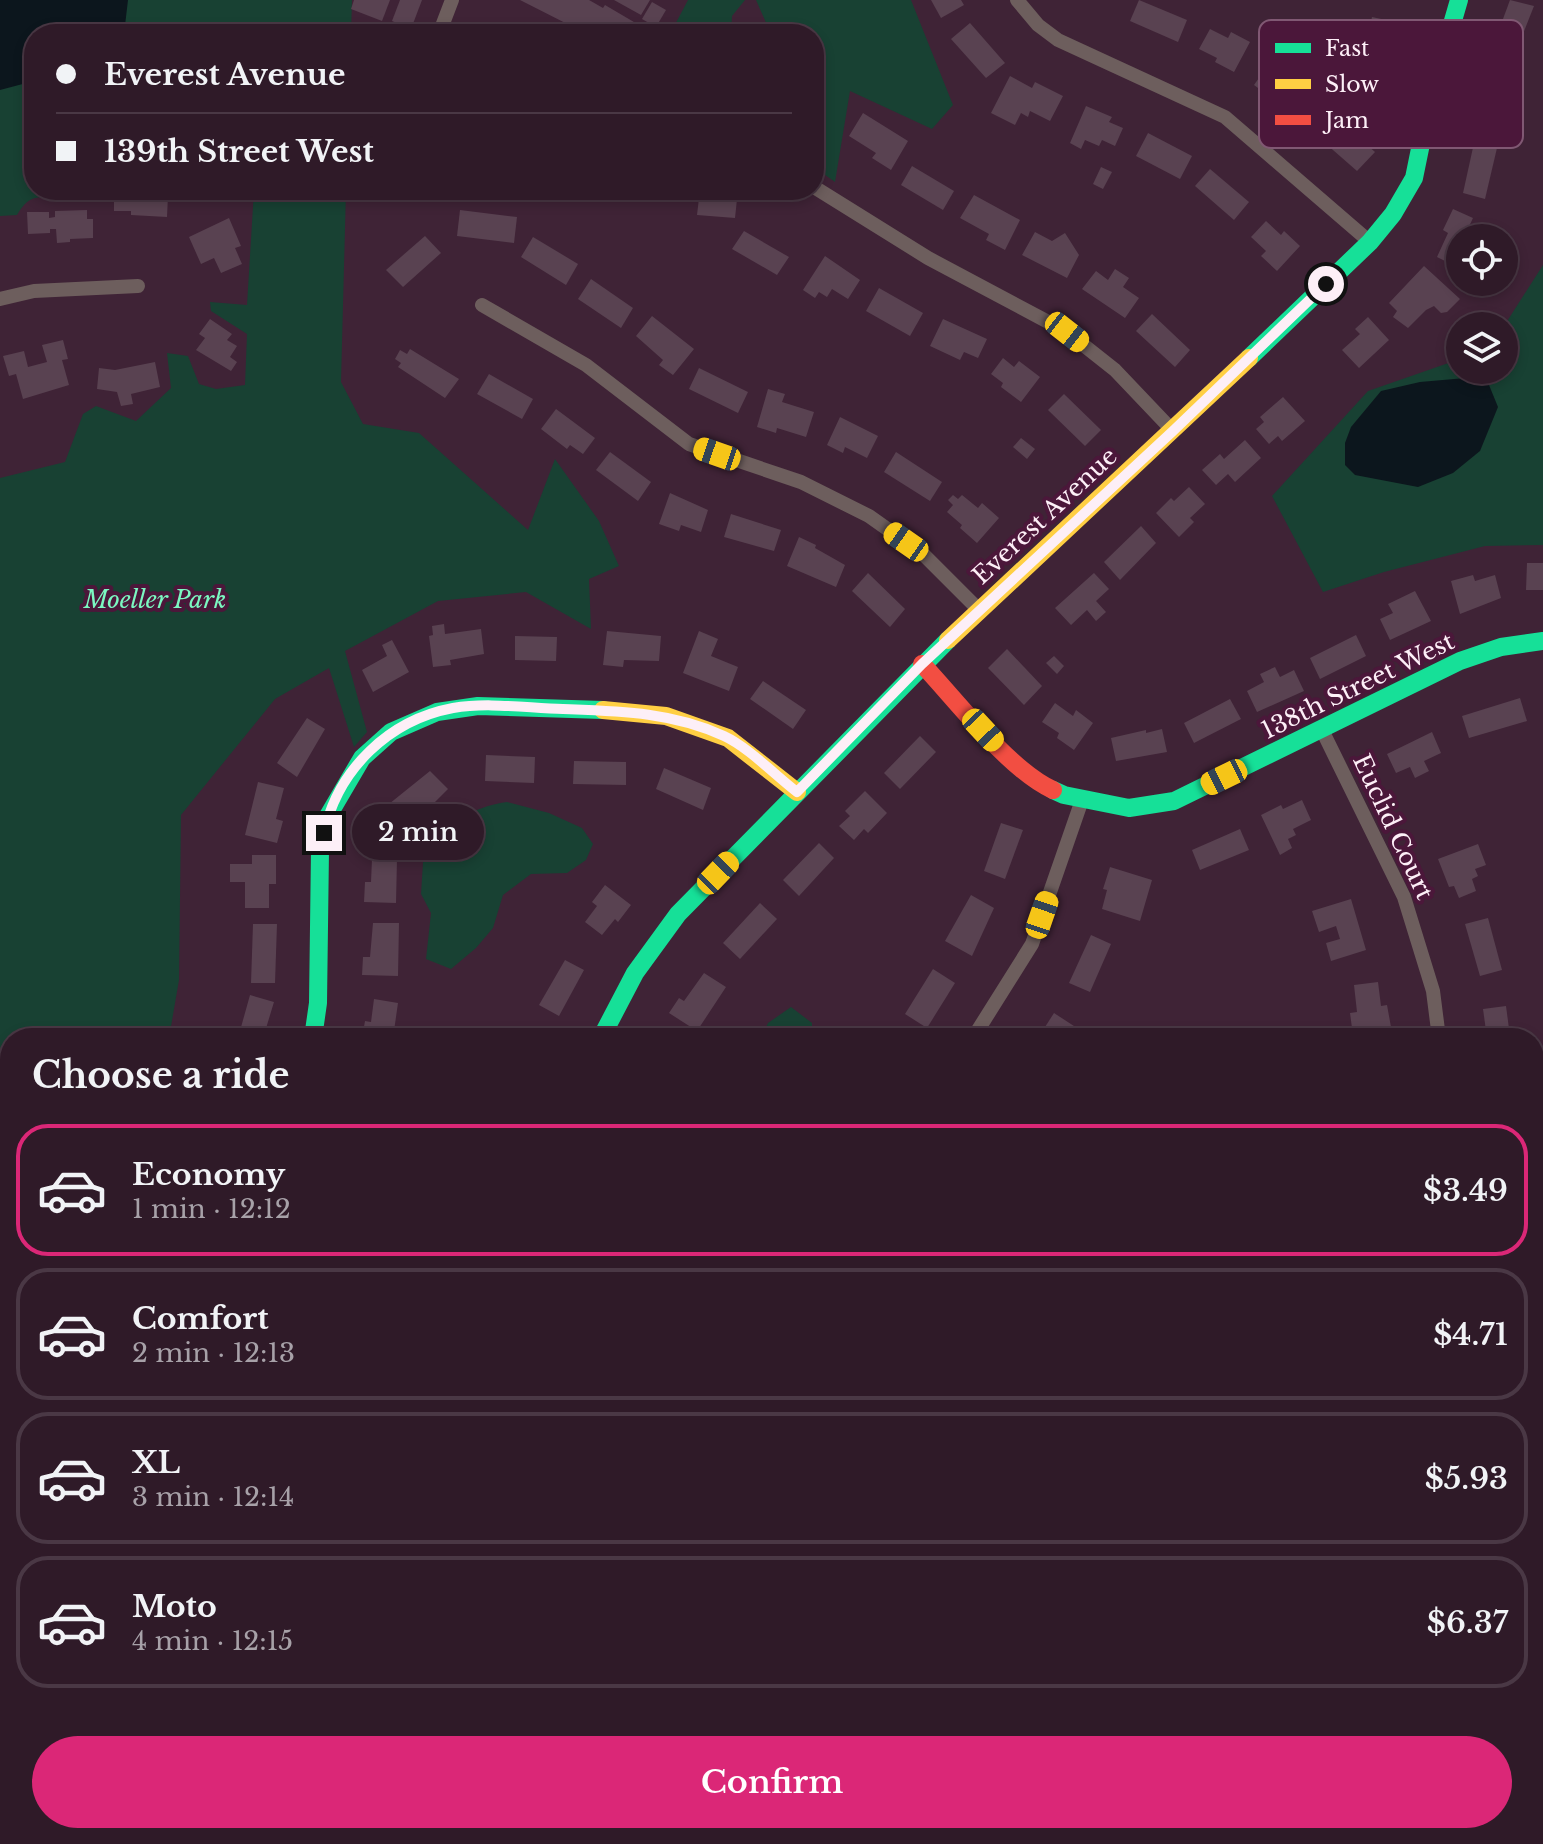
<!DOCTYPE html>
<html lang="en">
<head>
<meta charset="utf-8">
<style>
  :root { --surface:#2f1a28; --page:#3b2734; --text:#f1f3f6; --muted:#a7a1a8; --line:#4a3845; --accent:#db2777 }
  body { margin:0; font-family:"Libre Baskerville",serif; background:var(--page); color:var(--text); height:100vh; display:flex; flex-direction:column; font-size:30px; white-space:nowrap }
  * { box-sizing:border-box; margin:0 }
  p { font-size:26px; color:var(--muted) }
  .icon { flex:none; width:44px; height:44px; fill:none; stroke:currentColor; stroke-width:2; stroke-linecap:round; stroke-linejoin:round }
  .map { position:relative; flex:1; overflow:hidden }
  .drawer { position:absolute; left:0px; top:1028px; width:1544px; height:816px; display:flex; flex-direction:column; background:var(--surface); border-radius:32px 32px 0 0; box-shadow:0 4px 12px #0003,0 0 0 2px var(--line) }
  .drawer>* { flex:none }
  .banner { position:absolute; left:24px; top:24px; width:800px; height:176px; border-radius:32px; box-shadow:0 4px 12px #0003,0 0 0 2px var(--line); display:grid; align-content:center; height:176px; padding:0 32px; background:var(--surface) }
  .tools { position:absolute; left:1446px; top:224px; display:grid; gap:16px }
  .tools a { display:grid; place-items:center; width:72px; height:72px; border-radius:50%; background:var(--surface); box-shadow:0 4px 12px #0003,0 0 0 2px var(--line); font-size:40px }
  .end { position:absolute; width:36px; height:36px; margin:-18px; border:10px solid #fdeff7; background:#111; box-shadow:0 0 0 4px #111 }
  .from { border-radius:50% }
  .bubble { position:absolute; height:56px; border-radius:28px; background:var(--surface); box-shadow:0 4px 12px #0003,0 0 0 2px var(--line); font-size:26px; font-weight:600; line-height:56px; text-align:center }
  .car { position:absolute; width:24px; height:48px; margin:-24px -12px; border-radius:10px; box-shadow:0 0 6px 2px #0007; background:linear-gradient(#f5c518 24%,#345 0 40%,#f5c518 0 76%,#345 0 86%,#f5c518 0) }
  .banner b { display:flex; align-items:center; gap:28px; height:76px; font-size:30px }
  .banner b+b { border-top:2px solid var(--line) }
  .banner i { width:20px; height:20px; background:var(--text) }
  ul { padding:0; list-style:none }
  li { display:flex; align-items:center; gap:24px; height:132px; margin:0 16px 12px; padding:0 16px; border:4px solid var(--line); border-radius:32px }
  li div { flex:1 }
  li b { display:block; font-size:30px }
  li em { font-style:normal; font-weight:600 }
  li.selected { border-color:var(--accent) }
  li>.icon { width:72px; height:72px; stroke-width:1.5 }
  h2 { padding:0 32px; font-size:36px; line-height:96px }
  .action { display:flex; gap:16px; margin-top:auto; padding:16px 32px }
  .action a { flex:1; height:92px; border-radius:48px; background:var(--accent); color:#fff; font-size:32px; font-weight:600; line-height:92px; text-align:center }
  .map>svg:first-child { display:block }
  .green { fill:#184133 }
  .water { fill:#0c161d }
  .building { fill:#594251 }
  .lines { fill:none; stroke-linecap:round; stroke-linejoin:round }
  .street { stroke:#6d5e5d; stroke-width:14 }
  .fast { stroke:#16e098; stroke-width:18 }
  .slow { stroke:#ffcf43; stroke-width:18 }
  .jam { stroke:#f24e42; stroke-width:18 }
  .route { stroke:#fdeff7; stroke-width:10 }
  .labels { text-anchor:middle; stroke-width:8; stroke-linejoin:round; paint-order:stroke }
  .street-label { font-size:24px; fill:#fdeff7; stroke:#4b173a }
  .park-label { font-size:24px; font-style:italic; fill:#7bf8c1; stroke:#4b173a }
  .key { fill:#4b173a; stroke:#805873; stroke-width:2 }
  .key-label { font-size:22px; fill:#fdeff7 }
</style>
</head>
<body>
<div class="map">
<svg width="1543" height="1844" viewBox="0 0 1543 1844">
  <rect width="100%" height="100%" fill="#3f2336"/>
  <g class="green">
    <path d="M0,0H352L351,34H34V190H90C81,192 72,195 63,196C40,199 31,191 17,215L0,216Z"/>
    <path d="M688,0H745L732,16L731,34H670Z"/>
    <path d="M756,0H911L953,105L932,129L850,91L835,182L814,167V34H771Z"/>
    <path d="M254,190H346L341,382L363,424L419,433L528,530L555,459L599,521L619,566L589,579L591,629L526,592L438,601L345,651L367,732L354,747L329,668L275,699L181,815L179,980L169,1038H10V1089L0,1090V478L65,462L83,414L96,406L136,421L171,388L167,353L188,356L199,384L216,389L245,385L247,334L211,311L210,302L247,305Z"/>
    <path d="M1543,265V545L1485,546L1384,572L1323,592L1272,496L1368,391L1460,359V370H1504V326Z"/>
    <path d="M507,802L549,813L582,828L593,844L586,860L567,873L531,874L503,895L493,928L476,948L451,969L426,959L431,913L421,894L424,847C452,824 470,807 507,802Z"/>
    <path d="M791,1007L812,1023V1038H761L768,1023Z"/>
    <path d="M0,1441L6,1443L10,1449V1642H0Z"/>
    <path d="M0,1726H10V1834H27L20,1844H0Z"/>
    <path d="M257,1834H1116V1844H266Z"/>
    <path d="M1152,1834H1318V1839H1248L1246,1844H1153Z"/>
  </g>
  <g class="water">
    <path d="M0,0H128L124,34H34V81L0,90Z"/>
    <path d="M1477,377L1489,385L1498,407L1480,451L1453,473L1418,487L1355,475L1345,465V443L1351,427L1381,391L1420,382Z"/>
  </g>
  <g class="building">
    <path d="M354,0H390L382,21L351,9Z"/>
    <path d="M400,0H422L411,29L392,21Z"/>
    <path d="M520,0H589L603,8L605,5L639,25L637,27L649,34H587Z"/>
    <path d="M614,0H650L641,15Z"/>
    <path d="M931,0H961L964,5L941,18Z"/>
    <path d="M1139,0L1187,20L1178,42L1130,21Z"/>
    <path d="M1510,0L1534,6L1515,54L1493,46Z"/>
    <path d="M652,2L666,10L656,27L642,19Z"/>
    <path d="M1372,17L1395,22L1383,76L1360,71Z"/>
    <path d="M970,23L1005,63L986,78L951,39Z"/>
    <path d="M1210,29L1228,38L1231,32L1250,42L1234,72L1215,62L1217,58L1199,49Z"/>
    <path d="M1268,65L1309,98L1295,116L1254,85Z"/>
    <path d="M1010,76L1032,88L1035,82L1063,96L1050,121L1030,111L1028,117L1021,113L1015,125L991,113Z"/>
    <path d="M1086,106L1112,117L1109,122L1123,128L1115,146L1102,140L1099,146L1085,140L1081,149L1070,143Z"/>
    <path d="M863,113L908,141L891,170L872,158L876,153L849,136Z"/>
    <path d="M1334,116L1375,152L1357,171L1317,136Z"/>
    <path d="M1148,133L1192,156L1180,179L1136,156Z"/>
    <path d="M1474,143L1497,148L1485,199L1463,193Z"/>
    <path d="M912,166L954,191L943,210L901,185Z"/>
    <path d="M1101,167L1112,172L1103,189L1093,184Z"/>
    <path d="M1210,169L1249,202L1234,220L1195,186Z"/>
    <path d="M714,190H738L735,218L697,215L699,198L713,200Z"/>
    <path d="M114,193L168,196L167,217L131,215V211H114Z"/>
    <path d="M974,195L1020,220L1005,250L986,240L989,234L960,218Z"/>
    <path d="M1453,209L1473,218L1466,233L1477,238H1460L1459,268L1437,257L1448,233L1443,230Z"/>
    <path d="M87,210V219H93V238L70,239V242L57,243L56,229H50V233L28,234L27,212H49V218L55,217V211Z"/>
    <path d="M460,210L517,217L514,243L457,236Z"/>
    <path d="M229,218L241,246L235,248L242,264L221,273L214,258L201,264L189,237Z"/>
    <path d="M1266,221L1281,235L1284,231L1300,246L1277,271L1261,256L1266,251L1251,237Z"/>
    <path d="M744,231L789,257L777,275L732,249Z"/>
    <path d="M1035,232L1052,241L1065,233L1079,255L1067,278L1022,255Z"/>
    <path d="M425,236L441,253L403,287L386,270Z"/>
    <path d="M533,237L578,264L566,285L521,257Z"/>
    <path d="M825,256L860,280L848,299L832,289L827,297L819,292L815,298L803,290Z"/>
    <path d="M1424,266L1460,299L1447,312L1441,313L1434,306L1426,310L1408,328L1393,317L1397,311L1389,303Z"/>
    <path d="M1115,269L1129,278L1123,287L1139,298L1125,318L1082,289L1096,271L1108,280Z"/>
    <path d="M591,279L633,308L621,328L578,299Z"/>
    <path d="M879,288L923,313L910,336L866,311Z"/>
    <path d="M1152,314L1190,350L1175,367L1136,331Z"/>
    <path d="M652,316L694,349L673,375L659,365L663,360L636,336Z"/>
    <path d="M1368,317L1389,340L1359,368L1342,350L1360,334L1355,329Z"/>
    <path d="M210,319L232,334L227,340L237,346L230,357L237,362L231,371L196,350L205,338L199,334Z"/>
    <path d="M943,319L987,339L978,358L964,352L960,360L930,346Z"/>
    <path d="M63,340L68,359L62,360L69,385L23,399L16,374L9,376L3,356L24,351L28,367L47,362L42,345Z"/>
    <path d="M410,349L459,379L445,398L398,367L401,363L395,359L400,350L407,354Z"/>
    <path d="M1003,358L1014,367L1019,361L1040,377L1021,402L1001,387L1003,383L991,374Z"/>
    <path d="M155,362L160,387L131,394L133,404L121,406L117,392L97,389L99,368L115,370Z"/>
    <path d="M699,368L748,392L738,413L689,389Z"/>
    <path d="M489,374L533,399L522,419L477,394Z"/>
    <path d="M768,389L785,394L782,402L814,412L806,437L777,428L776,433L757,427Z"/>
    <path d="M1064,394L1101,430L1085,446L1048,410Z"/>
    <path d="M1283,397L1305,421L1282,441L1278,436L1269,444L1256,429L1264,422L1260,417Z"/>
    <path d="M556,409L595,438L583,454L570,445L567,449L541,429Z"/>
    <path d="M840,417L878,436L867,458L845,447L843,453L827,445Z"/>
    <path d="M1021,438L1035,449L1027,459L1013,447Z"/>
    <path d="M1245,440L1261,458L1235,482L1228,474L1216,485L1202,470L1220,454L1224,459Z"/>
    <path d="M610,452L651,482L638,501L596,470Z"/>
    <path d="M896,452L942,482L930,501L884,472Z"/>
    <path d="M1189,487L1205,504L1190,518L1194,522L1179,537L1156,513L1171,498L1174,501Z"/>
    <path d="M670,493L708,510L701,532L681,525L679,531L659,524Z"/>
    <path d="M953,495L958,499L962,495L978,508L982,503L999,518L977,543L960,528L962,525L947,512L953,505L948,500Z"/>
    <path d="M731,514L781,530L774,551L724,537Z"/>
    <path d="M1141,526L1156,543L1120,580L1104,562Z"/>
    <path d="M799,537L816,545L815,548L845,565L836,587L787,566Z"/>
    <path d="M1527,563H1543V590H1526Z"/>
    <path d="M868,573L905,609L890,627L852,591Z"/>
    <path d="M1094,573L1109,589L1096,601L1106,612L1096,621L1087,610L1071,625L1055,608Z"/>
    <path d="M1473,575L1475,581L1495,575L1501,598L1460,614L1451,581Z"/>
    <path d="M1415,591L1431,621L1390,640L1380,619L1393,613L1388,604Z"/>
    <path d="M444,624L445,634L481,629L484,654L450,660L451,665L433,667L429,636L433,635L432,626Z"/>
    <path d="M607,631L661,636L659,661L624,660L623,667L603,665Z"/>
    <path d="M699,631L718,639L711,656L738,667L729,691L683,673Z"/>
    <path d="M1356,635L1366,656L1320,679L1310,658Z"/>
    <path d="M515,636L557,637L556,661L515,660Z"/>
    <path d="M392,640L409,672L373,692L362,670L387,656L382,645Z"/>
    <path d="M1007,649L1042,686L1024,705L988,668Z"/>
    <path d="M1054,656L1064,666L1057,674L1046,663Z"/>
    <path d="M1275,667L1280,677L1294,670L1304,691L1257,712L1247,691L1264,682L1260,674Z"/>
    <path d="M763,681L806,710L793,729L750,699Z"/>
    <path d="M1520,698L1527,721L1469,738L1462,716Z"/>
    <path d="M1230,699L1241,719L1194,743L1184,723Z"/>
    <path d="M1055,703L1073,716L1076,710L1093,723L1074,750L1057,738L1059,733L1042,722Z"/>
    <path d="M307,718L325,729L297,777L277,763Z"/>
    <path d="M1162,729L1167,752L1116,761L1111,738L1146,730V733Z"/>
    <path d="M1432,732L1441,753L1424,761L1429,771L1415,778L1410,767L1396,773L1387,754Z"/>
    <path d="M920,736L936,752L900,789L884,773Z"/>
    <path d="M486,755L535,757L534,783L485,781Z"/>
    <path d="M574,761L626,762V785L573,784Z"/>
    <path d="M664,768L711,788L703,810L656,789Z"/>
    <path d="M430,771L448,789L425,812L432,819L419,832L389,804Z"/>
    <path d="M258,782L284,788L276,819L283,821L277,843L245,835Z"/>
    <path d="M865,791L887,813L868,833L864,829L854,840L839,826L850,816L845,811Z"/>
    <path d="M1302,800L1311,820L1293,829L1296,835L1288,839L1292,848L1280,855L1261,815L1281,805L1283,809Z"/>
    <path d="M1001,823L1023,830L1005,879L984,871Z"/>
    <path d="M1240,829L1249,850L1200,870L1192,850Z"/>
    <path d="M819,843L834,858L799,896L783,880Z"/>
    <path d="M1478,844L1486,865L1475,869L1478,876L1472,879L1476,891L1459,898L1454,886L1449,887L1438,859Z"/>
    <path d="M252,855H276V884H269V908H245V882H230V864H252Z"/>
    <path d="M372,859H397L396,903L364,902L365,882H371Z"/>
    <path d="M1110,867L1152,880L1140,921L1102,909L1107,890L1103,889Z"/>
    <path d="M605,885L631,905L618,922L615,919L602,935L585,922L597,906L592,902Z"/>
    <path d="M971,895L994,908L972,956L945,941Z"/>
    <path d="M1351,899L1366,950L1331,961L1326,943L1340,939L1336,926L1319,932L1312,911Z"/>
    <path d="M760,903L777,919L740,959L723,943Z"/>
    <path d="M1488,918L1502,970L1480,976L1465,924Z"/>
    <path d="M373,923H399L398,976L362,975L363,957H370Z"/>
    <path d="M253,924H277L275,983H251Z"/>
    <path d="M1091,935L1111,944L1090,992L1069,983Z"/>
    <path d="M565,960L584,970L559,1016L539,1005Z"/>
    <path d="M933,969L955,983L927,1028L905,1014Z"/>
    <path d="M704,973L726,987L697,1031L669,1013L679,998L684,1001Z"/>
    <path d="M1378,982L1381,1006L1387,1005L1391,1027L1369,1030V1026L1352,1028L1350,1013L1357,1012L1354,985Z"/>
    <path d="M250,995L274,1002L264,1035L272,1038H238Z"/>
    <path d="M374,999L398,1003L393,1038H362L365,1021L371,1022Z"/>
    <path d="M1506,1006L1510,1036L1487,1038L1483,1009Z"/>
    <path d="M1054,1013L1077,1028L1070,1038H1038Z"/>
    <rect x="0" y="1172" width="10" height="26"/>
    <path d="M1534,1245H1540L1543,1298H1534Z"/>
    <rect x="1534" y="1329" width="9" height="44"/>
    <rect x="1534" y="1394" width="9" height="54"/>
    <rect x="0" y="1754" width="10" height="18"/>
  </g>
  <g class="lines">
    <g class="street">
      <path d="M1017,0L1038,25L1058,40L1225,117L1370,242"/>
      <path d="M439,34L452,0"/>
      <path d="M814,187L928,258L1067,332L1115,370L1173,431"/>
      <path d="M0,299L34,291L138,286"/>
      <path d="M482,305L586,365L689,444L801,482L869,516L924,555L979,610"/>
      <path d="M1322,730L1404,897L1433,991L1439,1038"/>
      <path d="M973,1038L1032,944L1082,800"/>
      <path d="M0,1240H10"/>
    </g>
    <g class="fast">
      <path d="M1249,358L1370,242L1393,214L1414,178L1430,100L1459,0"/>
      <path d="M1053,790L1064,795L1129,808L1174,801L1460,661L1501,647L1543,641"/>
      <path d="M313,1038L318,1003L320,850L328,816L362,758L391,732L437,712L478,706L603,710"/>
      <path d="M601,1038L635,973L678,914L948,640"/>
      <path d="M1534,1686H1543"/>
    </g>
    <g class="slow">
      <path d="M948,640L1249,358"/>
      <path d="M603,710L666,716L728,738L797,792"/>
    </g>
    <g class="jam">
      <path d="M922,664C957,701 1009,770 1053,790"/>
      <path d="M0,1682H10"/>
    </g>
  </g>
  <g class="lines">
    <path class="route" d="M324,833C338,769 389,720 453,708C488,702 527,708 563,709C618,711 673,712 724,736C748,747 775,775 797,792L922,664L1173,431L1326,284"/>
  </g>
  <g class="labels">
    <g class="street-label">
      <text transform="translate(1045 516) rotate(-43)" y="8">Everest Avenue</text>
      <text transform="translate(1358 686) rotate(-26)" y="8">138th Street West</text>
      <text transform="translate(1393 827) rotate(65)" y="8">Euclid Court</text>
    </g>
    <g class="park-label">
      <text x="155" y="608">Moeller Park</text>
    </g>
  </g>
  <rect x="1259" y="20" width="264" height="128" rx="12" class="key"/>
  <rect x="1275" y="43" width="36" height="10" fill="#16e098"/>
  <rect x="1275" y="79" width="36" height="10" fill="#ffcf43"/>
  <rect x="1275" y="115" width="36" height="10" fill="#f24e42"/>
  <g class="key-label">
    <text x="1325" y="56">Fast</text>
    <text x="1325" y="92">Slow</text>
    <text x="1325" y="128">Jam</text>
  </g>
</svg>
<div class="tools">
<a><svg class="icon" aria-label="locate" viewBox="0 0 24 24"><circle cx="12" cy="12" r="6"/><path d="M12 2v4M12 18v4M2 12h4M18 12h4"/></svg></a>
<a><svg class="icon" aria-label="layers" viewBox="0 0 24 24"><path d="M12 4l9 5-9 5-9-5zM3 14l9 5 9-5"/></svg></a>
</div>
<i class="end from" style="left:1326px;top:284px"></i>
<i class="end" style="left:324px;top:833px"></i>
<div class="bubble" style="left:352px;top:804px;width:132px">2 min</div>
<i class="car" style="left:1067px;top:332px;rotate:128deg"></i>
<i class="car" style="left:717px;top:454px;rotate:289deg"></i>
<i class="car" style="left:906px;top:542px;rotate:305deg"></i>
<i class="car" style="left:983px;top:730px;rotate:137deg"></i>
<i class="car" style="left:1224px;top:777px;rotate:244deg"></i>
<i class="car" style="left:718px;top:873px;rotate:44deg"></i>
<i class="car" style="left:1042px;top:915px;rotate:19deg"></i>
<div class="banner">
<b><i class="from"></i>Everest Avenue</b>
<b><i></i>139th Street West</b>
</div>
<section class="drawer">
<h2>Choose a ride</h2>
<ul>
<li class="selected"><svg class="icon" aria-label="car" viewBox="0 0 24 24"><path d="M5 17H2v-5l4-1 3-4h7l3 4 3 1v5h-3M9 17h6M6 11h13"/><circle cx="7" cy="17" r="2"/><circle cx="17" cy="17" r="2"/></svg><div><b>Economy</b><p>1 min · 12:12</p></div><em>$3.49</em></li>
<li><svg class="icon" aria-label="car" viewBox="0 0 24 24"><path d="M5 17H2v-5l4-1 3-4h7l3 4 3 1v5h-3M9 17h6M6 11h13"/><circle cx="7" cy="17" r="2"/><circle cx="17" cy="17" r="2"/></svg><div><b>Comfort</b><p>2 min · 12:13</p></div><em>$4.71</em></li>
<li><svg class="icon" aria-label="car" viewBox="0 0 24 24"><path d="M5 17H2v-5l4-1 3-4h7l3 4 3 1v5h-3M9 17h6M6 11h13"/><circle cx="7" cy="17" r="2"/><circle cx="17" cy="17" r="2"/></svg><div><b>XL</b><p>3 min · 12:14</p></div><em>$5.93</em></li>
<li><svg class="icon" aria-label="car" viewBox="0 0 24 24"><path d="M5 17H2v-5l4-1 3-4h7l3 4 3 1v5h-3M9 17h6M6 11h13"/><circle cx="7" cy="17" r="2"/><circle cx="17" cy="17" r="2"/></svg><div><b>Moto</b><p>4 min · 12:15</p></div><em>$6.37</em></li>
</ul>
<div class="action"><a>Confirm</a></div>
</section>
</div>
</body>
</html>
